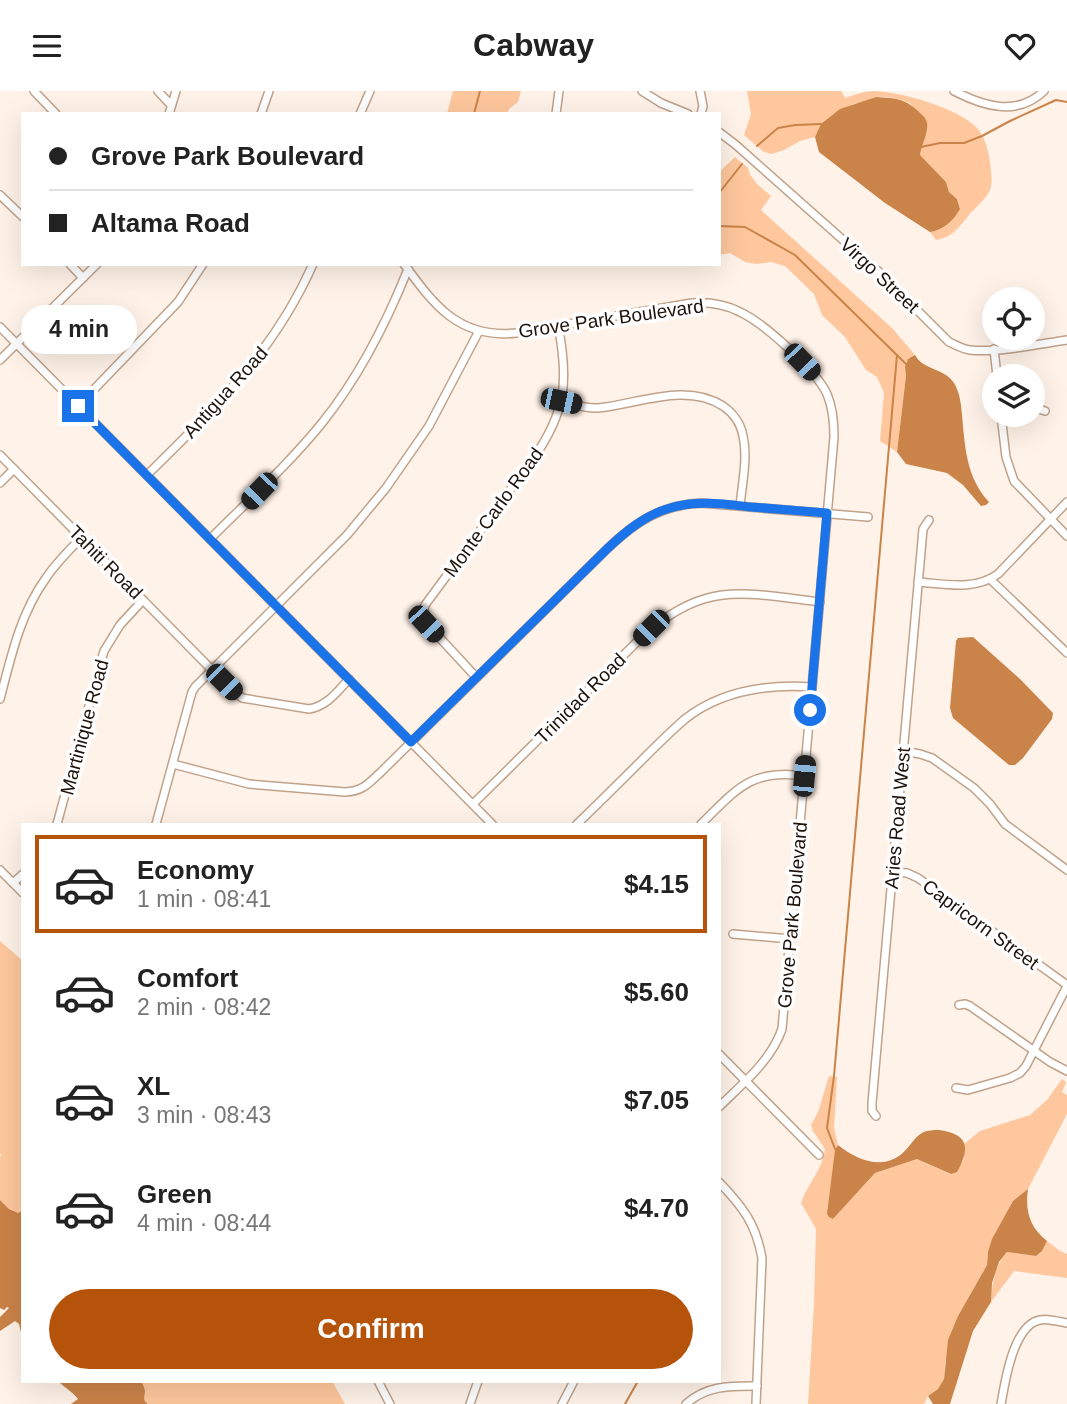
<!DOCTYPE html>
<html lang="en">
<head>
<meta charset="utf-8">
<style>
  :root { --surface:#fff; --page:#f2f2f2; --text:#222; --muted:#767676; --line:#e0e0e0; --accent:#b45309 }
  body { margin:0; font-family:Arial,sans-serif; background:var(--page); color:var(--text); height:100vh; display:flex; flex-direction:column; font-size:26px; white-space:nowrap }
  * { box-sizing:border-box; margin:0 }
  p { font-size:23px; color:var(--muted) }
  .icon { flex:none; width:38px; height:38px; fill:none; stroke:currentColor; stroke-width:2; stroke-linecap:round; stroke-linejoin:round }
  .map { position:relative; flex:1; overflow:hidden }
  .side { position:absolute; left:21px; top:732px; width:700px; height:560px; display:flex; flex-direction:column; background:var(--surface); border-radius:0px; box-shadow:0 7px 28px #0002 }
  .side>* { flex:none }
  .guide { position:absolute; left:21px; top:21px; width:700px; height:154px; border-radius:0px; box-shadow:0 7px 28px #0002; display:grid; align-content:center; height:154px; padding:0 28px; background:var(--surface) }
  .tools { position:absolute; left:982px; top:196px; display:grid; gap:14px }
  .tools a { display:grid; place-items:center; width:63px; height:63px; border-radius:50%; background:var(--surface); box-shadow:0 7px 28px #0002; font-size:35px }
  .end { position:absolute; width:32px; height:32px; margin:-16px; border:9px solid #1a73e8; background:#fff; box-shadow:0 0 0 4px #fff }
  .from { border-radius:50% }
  .bubble { position:absolute; height:49px; border-radius:24px; background:var(--surface); box-shadow:0 7px 28px #0002; font-size:23px; font-weight:700; line-height:49px; text-align:center }
  .car { position:absolute; width:21px; height:42px; margin:-21px -10px; border-radius:9px; box-shadow:0 0 5px 2px #0007; background:linear-gradient(#222 24%,#8ab4d8 0 40%,#222 0 76%,#8ab4d8 0 86%,#222 0) }
  .guide b { display:flex; align-items:center; gap:24px; height:66px; font-size:26px }
  .guide b+b { border-top:2px solid var(--line) }
  .guide i { width:18px; height:18px; background:var(--text) }
  ul { padding:12px 0 0; list-style:none }
  li { display:flex; align-items:center; gap:21px; height:98px; margin:0 14px 10px; padding:0 14px; border:4px solid transparent; border-radius:0px }
  li div { flex:1 }
  li b { display:block; font-size:26px }
  li em { font-style:normal; font-weight:700 }
  li.on { border-color:var(--accent) }
  li>.icon { width:63px; height:63px; stroke-width:1.5 }
  .action { display:flex; gap:14px; margin-top:auto; padding:14px 28px }
  .action a { flex:1; height:80px; border-radius:42px; background:var(--accent); color:#fff; font-size:28px; font-weight:700; line-height:80px; text-align:center }
  header { display:flex; justify-content:space-between; align-items:center; height:91px; padding:0 28px; background:var(--surface); font-size:32px; font-weight:700 }
  .map>svg:first-child { display:block }
  .green { fill:#fec79d }
  .water { fill:#ca8348 }
  .lines { fill:none; stroke-linecap:round; stroke-linejoin:round }
  .stream { stroke:#ca8348; stroke-width:2 }
  .minor-casing { stroke:#c0a28b; stroke-width:10 }
  .minor { stroke:#fff; stroke-width:7 }
  .route { stroke:#1a73e8; stroke-width:9 }
  .labels { text-anchor:middle; stroke-width:7; stroke-linejoin:round; paint-order:stroke }
  .street-label { font-size:19px; fill:#1d120a; stroke:#fff }
</style>
</head>
<body>
<header><svg class="icon" aria-label="menu" viewBox="0 0 24 24"><path d="M4 6h16M4 12h16M4 18h16"/></svg>Cabway<svg class="icon" aria-label="heart" viewBox="0 0 24 24"><path d="M12 20l-8-8c-3-5 5-10 8-4 3-6 11-1 8 4z"/></svg></header>
<div class="map">
<svg width="1067" height="1313" viewBox="0 0 1067 1313">
  <rect width="100%" height="100%" fill="#fff2e8"/>
  <g class="green">
    <path d="M453,0H521L518,11L509,18L507,23H447Z"/>
    <path d="M747,0H841L845,7C854,4 863,1 872,0C898,0 959,17 977,37C985,46 989,61 990,72C991,81 993,91 990,99C986,108 975,117 969,124C958,137 953,146 936,149L930,141C945,139 953,130 960,117L957,108L949,101L946,91L920,64L921,56L927,40L910,12C900,9 889,5 878,6C872,6 867,10 862,11C841,16 825,26 815,46L800,50L784,59L772,63L764,61L744,44L751,23Z"/>
    <path d="M735,66L748,77L750,84L758,94L771,105L761,119L892,237L915,264L908,268L905,276L906,285L897,361L880,350L884,302L877,286L866,279L845,246L822,224L814,203L785,175L771,171L756,173L745,171L730,162L719,164V81Z"/>
    <path d="M0,850L23,870V1119L18,1122L9,1118L0,1109V1066L2,1063H0Z"/>
    <path d="M829,985L837,986L834,1037L838,1054L835,1059L833,1128L875,1082L917,1068L950,1083L964,1069V1053L980,1040L1030,1024L1047,1009L1062,988L1066,991L1062,1001L1067,1004V1023L1028,1098L1013,1110L988,1161L987,1174L958,1225L945,1272L944,1288L938,1298L928,1305L924,1313H808L814,1213L816,1138L801,1112C809,1090 822,1080 825,1058L813,1040L811,1034L818,1021Z"/>
    <path d="M1047,1150L1060,1160L1067,1163V1187L1014,1180L991,1211C992,1191 995,1176 1007,1161L1036,1165L1042,1160Z"/>
    <path d="M142,1290H332L345,1313H148C142,1309 145,1306 145,1300C145,1297 142,1293 142,1290Z"/>
  </g>
  <g class="water">
    <path d="M876,6C896,7 907,8 921,23C926,27 928,31 927,38C926,47 921,55 920,64L946,91L949,101L957,108L960,118C953,130 944,139 930,141L885,112L819,61L815,46L821,33L840,18Z"/>
    <path d="M915,264C917,267 919,270 922,272C934,280 946,280 954,292C960,302 961,313 962,324C965,356 966,386 989,411L986,414L981,415L963,394L947,382L906,373L897,361L906,285L905,276L908,268Z"/>
    <path d="M973,546L1020,588L1053,622L1052,628L1023,667L1015,674H1009L953,627L950,617L956,550L958,547Z"/>
    <path d="M939,1039C968,1043 971,1056 957,1081L951,1083L917,1068L875,1082L833,1128L829,1126L827,1123L835,1059L838,1054C854,1067 879,1079 899,1065C908,1059 913,1047 922,1042C927,1039 934,1039 939,1039Z"/>
    <path d="M1028,1098C1025,1119 1029,1136 1047,1150L1042,1160L1036,1165L1007,1161L999,1171L992,1192L991,1211L973,1240L950,1313H933L928,1305L938,1298L944,1288L948,1249L958,1225L987,1174L988,1161L992,1148L1013,1110Z"/>
    <path d="M0,1109L9,1118L18,1122L23,1119V1250L19,1233L15,1230L0,1240V1226L9,1217L7,1216L4,1219L0,1217Z"/>
    <path d="M58,1290H142C142,1293 145,1297 145,1300C145,1306 142,1309 148,1313H71L78,1308C72,1300 65,1297 58,1290Z"/>
  </g>
  <g class="lines">
    <g class="stream">
      <path d="M474,23L480,0"/>
      <path d="M757,55L778,37L795,34L821,33"/>
      <path d="M921,56L940,52H964L982,45L1010,30L1056,9L1067,11"/>
      <path d="M719,102L742,73"/>
      <path d="M719,135L745,136L795,164L906,273"/>
      <path d="M835,1058L827,1037L834,985L897,264"/>
      <path d="M625,1313L638,1290"/>
    </g>
    <defs>
      <g id="minor">
        <path d="M34,0L56,23"/>
        <path d="M158,0L171,14"/>
        <path d="M642,0L661,12L688,23"/>
        <path d="M700,0L703,15L701,23"/>
        <path d="M954,0C983,15 1017,26 1044,0"/>
        <path d="M169,23L176,0"/>
        <path d="M261,23L269,0"/>
        <path d="M360,23L370,0"/>
        <path d="M556,23L559,0"/>
        <path d="M719,41L736,54L878,180L949,251C956,254 962,258 970,259C996,262 1040,253 1067,249"/>
        <path d="M0,104L23,126"/>
        <path d="M70,173L83,187"/>
        <path d="M404,173C434,214 459,248 516,242L692,212C708,211 725,213 740,221C764,232 816,279 827,303C833,317 834,331 834,346L782,938C771,970 743,992 719,1016"/>
        <path d="M0,236L492,733"/>
        <path d="M994,258L997,285"/>
        <path d="M0,269L97,173"/>
        <path d="M561,310C573,313 586,318 598,317C638,313 686,291 723,315C733,322 741,333 743,345C748,367 742,393 740,415"/>
        <path d="M78,315L178,211L203,173"/>
        <path d="M1032,316L1045,320"/>
        <path d="M1001,324L1006,366L1014,390L1067,445"/>
        <path d="M0,364L211,578L242,607L309,618C327,615 337,601 349,588"/>
        <path d="M147,384C213,319 275,260 313,173"/>
        <path d="M0,392L14,378"/>
        <path d="M210,448C248,410 288,374 322,332C359,286 386,233 408,178"/>
        <path d="M990,488L1067,562"/>
        <path d="M918,491C946,493 974,500 998,483L1067,411"/>
        <path d="M476,586L427,533C424,526 423,521 425,514L533,368C566,321 569,290 558,234"/>
        <path d="M0,608C11,566 20,523 46,487C56,472 69,459 82,446"/>
        <path d="M903,660L920,663L932,667L974,697L990,713L1005,733L1067,779"/>
        <path d="M173,673L249,693L345,701C363,700 368,693 381,681L607,458C635,431 661,414 701,412L868,426"/>
        <path d="M473,713L651,537C668,525 684,514 704,508C737,497 785,507 820,511"/>
        <path d="M57,733L104,560L120,534L143,509"/>
        <path d="M156,733L192,601L195,596L347,444L386,397L429,335L479,240"/>
        <path d="M577,733C599,712 621,690 642,669C656,655 670,641 685,628C722,599 767,593 812,596"/>
        <path d="M701,733C736,699 751,677 804,685"/>
        <path d="M0,779L23,802"/>
        <path d="M891,781L907,782L918,787L1067,894"/>
        <path d="M13,792L23,783"/>
        <path d="M733,843L791,848"/>
        <path d="M959,914L965,913L970,915L1050,971L1067,980"/>
        <path d="M719,963L819,1064"/>
        <path d="M956,997L968,999L1010,987L1020,982L1026,975L1067,895"/>
        <path d="M876,1025L872,1020V1012L923,438L929,429"/>
        <path d="M719,1091C743,1116 756,1133 762,1167L756,1313"/>
        <path d="M378,1290L390,1313"/>
        <path d="M470,1313L478,1290"/>
        <path d="M562,1313L574,1290"/>
        <path d="M686,1313C707,1294 731,1295 757,1295"/>
        <path d="M1001,1313C1005,1291 1012,1243 1034,1231C1044,1226 1056,1230 1067,1232"/>
      </g>
    </defs>
    <use href="#minor" class="minor-casing"/>
    <use href="#minor" class="minor"/>
  </g>
  <g class="lines">
    <path class="route" d="M78,315L411,651L607,458C625,441 645,424 670,417C696,409 724,413 751,416C776,418 802,420 827,422L810,619"/>
  </g>
  <g class="labels">
    <g class="street-label">
      <text transform="translate(880 184) rotate(43)" y="7">Virgo Street</text>
      <text transform="translate(611 227) rotate(-8)" y="7">Grove Park Boulevard</text>
      <text transform="translate(225 301) rotate(-48)" y="7">Antigua Road</text>
      <text transform="translate(493 421) rotate(-54)" y="7">Monte Carlo Road</text>
      <text transform="translate(106 471) rotate(45)" y="7">Tahiti Road</text>
      <text transform="translate(580 607) rotate(-45)" y="7">Trinidad Road</text>
      <text transform="translate(84 636) rotate(-75)" y="7">Martinique Road</text>
      <text transform="translate(897 727) rotate(-85)" y="7">Aries Road West</text>
      <text transform="translate(792 824) rotate(-85)" y="7">Grove Park Boulevard</text>
      <text transform="translate(981 833) rotate(36)" y="7">Capricorn Street</text>
    </g>
  </g>
</svg>
<div class="tools">
<a><svg class="icon" aria-label="locate" viewBox="0 0 24 24"><circle cx="12" cy="12" r="6"/><path d="M12 2v4M12 18v4M2 12h4M18 12h4"/></svg></a>
<a><svg class="icon" aria-label="layers" viewBox="0 0 24 24"><path d="M12 4l9 5-9 5-9-5zM3 14l9 5 9-5"/></svg></a>
</div>
<i class="end from" style="left:810px;top:619px"></i>
<i class="end" style="left:78px;top:315px"></i>
<div class="bubble" style="left:21px;top:214px;width:116px">4 min</div>
<i class="car" style="left:802px;top:271px;rotate:136deg"></i>
<i class="car" style="left:561px;top:310px;rotate:102deg"></i>
<i class="car" style="left:259px;top:400px;rotate:224deg"></i>
<i class="car" style="left:426px;top:533px;rotate:137deg"></i>
<i class="car" style="left:651px;top:537px;rotate:225deg"></i>
<i class="car" style="left:224px;top:591px;rotate:135deg"></i>
<i class="car" style="left:804px;top:685px;rotate:5deg"></i>
<div class="guide">
<b><i class="from"></i>Grove Park Boulevard</b>
<b><i></i>Altama Road</b>
</div>
<section class="side">
<ul>
<li class="on"><svg class="icon" aria-label="car" viewBox="0 0 24 24"><path d="M5 17H2v-5l4-1 3-4h7l3 4 3 1v5h-3M9 17h6M6 11h13"/><circle cx="7" cy="17" r="2"/><circle cx="17" cy="17" r="2"/></svg><div><b>Economy</b><p>1 min · 08:41</p></div><em>$4.15</em></li>
<li><svg class="icon" aria-label="car" viewBox="0 0 24 24"><path d="M5 17H2v-5l4-1 3-4h7l3 4 3 1v5h-3M9 17h6M6 11h13"/><circle cx="7" cy="17" r="2"/><circle cx="17" cy="17" r="2"/></svg><div><b>Comfort</b><p>2 min · 08:42</p></div><em>$5.60</em></li>
<li><svg class="icon" aria-label="car" viewBox="0 0 24 24"><path d="M5 17H2v-5l4-1 3-4h7l3 4 3 1v5h-3M9 17h6M6 11h13"/><circle cx="7" cy="17" r="2"/><circle cx="17" cy="17" r="2"/></svg><div><b>XL</b><p>3 min · 08:43</p></div><em>$7.05</em></li>
<li><svg class="icon" aria-label="car" viewBox="0 0 24 24"><path d="M5 17H2v-5l4-1 3-4h7l3 4 3 1v5h-3M9 17h6M6 11h13"/><circle cx="7" cy="17" r="2"/><circle cx="17" cy="17" r="2"/></svg><div><b>Green</b><p>4 min · 08:44</p></div><em>$4.70</em></li>
</ul>
<div class="action"><a>Confirm</a></div>
</section>
</div>
</body>
</html>
